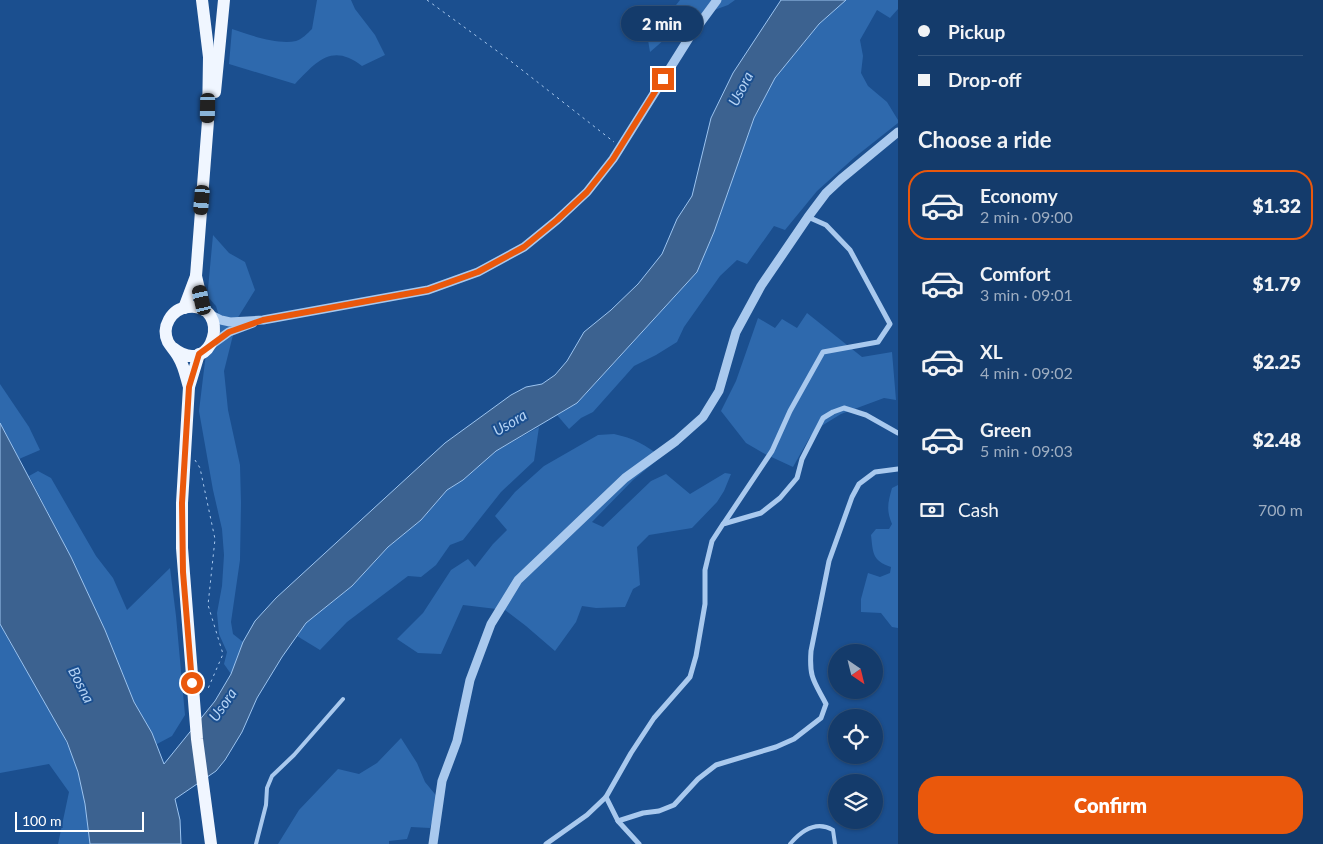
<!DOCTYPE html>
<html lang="en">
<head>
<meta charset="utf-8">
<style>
  :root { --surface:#143b6b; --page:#1d4271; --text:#f1f3f6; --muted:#9dadc1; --line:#33557e; --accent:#ea580c }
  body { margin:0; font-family:Lato,sans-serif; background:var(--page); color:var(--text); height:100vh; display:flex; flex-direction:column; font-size:19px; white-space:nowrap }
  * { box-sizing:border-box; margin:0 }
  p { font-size:16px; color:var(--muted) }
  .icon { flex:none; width:28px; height:28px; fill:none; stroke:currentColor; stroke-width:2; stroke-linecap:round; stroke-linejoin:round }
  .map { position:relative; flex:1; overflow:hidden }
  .panel { display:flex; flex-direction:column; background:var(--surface); width:425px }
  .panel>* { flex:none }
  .guide { display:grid; align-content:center; height:110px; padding:0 20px; background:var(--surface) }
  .needle { width:32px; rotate:145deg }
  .controls { position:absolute; left:828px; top:644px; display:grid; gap:10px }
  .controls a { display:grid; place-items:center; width:55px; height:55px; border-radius:50%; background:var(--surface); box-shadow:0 1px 4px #0004,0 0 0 1px var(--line); font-size:25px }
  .scale { position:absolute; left:15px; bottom:12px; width:129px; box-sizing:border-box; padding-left:5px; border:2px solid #fff; border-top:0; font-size:14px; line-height:18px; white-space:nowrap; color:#fff; -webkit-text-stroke:4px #1b4f8f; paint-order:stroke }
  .end { position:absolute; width:22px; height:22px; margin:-11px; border:6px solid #ea580c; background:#fff; box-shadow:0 0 0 2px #fff }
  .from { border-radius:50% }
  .bubble { position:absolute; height:35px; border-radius:18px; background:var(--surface); box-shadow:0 1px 4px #0004,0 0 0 1px var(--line); font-size:16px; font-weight:800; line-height:35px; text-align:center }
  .car { position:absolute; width:15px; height:30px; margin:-15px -8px; border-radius:6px; box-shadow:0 0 4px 1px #0007; background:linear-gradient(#222 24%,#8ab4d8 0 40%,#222 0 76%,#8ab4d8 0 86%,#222 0) }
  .guide b { display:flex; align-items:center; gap:18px; height:48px; font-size:19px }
  .guide b+b { border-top:1px solid var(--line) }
  .guide i { width:12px; height:12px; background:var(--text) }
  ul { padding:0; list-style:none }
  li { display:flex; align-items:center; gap:15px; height:70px; margin:0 10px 8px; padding:0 10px; border:2px solid transparent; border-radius:20px }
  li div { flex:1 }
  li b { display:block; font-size:19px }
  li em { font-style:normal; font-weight:800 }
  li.on { border-color:var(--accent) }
  li>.icon { width:45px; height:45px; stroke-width:1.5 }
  h2 { padding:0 20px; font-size:22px; line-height:60px }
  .pay { display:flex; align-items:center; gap:12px; height:55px; padding:0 20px; font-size:19px }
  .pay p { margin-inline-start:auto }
  .button { display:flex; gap:10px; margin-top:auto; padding:10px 20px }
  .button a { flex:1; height:58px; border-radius:20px; background:var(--accent); color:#fff; font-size:20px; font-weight:800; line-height:58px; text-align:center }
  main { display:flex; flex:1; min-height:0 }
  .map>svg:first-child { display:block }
  .green { fill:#2e69ad }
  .water { fill:#3c6290; stroke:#9cc4f0 }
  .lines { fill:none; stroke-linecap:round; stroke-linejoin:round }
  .path { stroke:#a9c9ee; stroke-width:1; stroke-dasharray:2.5 4; stroke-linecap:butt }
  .service { stroke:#a9c9ee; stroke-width:4 }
  .minor { stroke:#a9c9ee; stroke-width:5 }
  .tertiary { stroke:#a9c9ee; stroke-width:9 }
  .primary { stroke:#f0f6ff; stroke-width:12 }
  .route { stroke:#ea580c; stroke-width:6 }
  .labels { text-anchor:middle; stroke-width:4; stroke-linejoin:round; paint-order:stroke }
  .water-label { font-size:15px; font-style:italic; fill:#b5d3f5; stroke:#1b4f8f }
</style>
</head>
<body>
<main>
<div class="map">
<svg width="898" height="844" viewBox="0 0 898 844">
  <rect width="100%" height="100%" fill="#1b4f8f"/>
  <g class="green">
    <path d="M317,0H351L355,9L375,35L385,55L362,66C332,43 317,61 295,84L229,64L232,29C249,35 278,45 296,41C301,40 308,33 312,29Z"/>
    <path d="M680,0H735L728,5L687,20L650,52L648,40Z"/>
    <path d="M846,0H898V9L890,18L877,10L860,40L863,56L861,73L868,86L887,102L898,120V123L855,157L817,191L785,230L774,226L747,264L737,260L720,276L684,327L677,342L656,355L634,366L593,412L581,418L569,429L557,415L577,403L697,272L714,232L754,118L775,78L819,24Z"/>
    <path d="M213,235L229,253L245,262L255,290L237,319L224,371L228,410L240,465L241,503L240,560L231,622L233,634L243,642L231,674L224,664L227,652L219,634L217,613L222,586L224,555L222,529L213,490L199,411L206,353L220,326V319L216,306L209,298L208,289Z"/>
    <path d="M807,313L862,357L892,352L896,400L884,398L841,414L823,425L810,437L793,467L765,454L746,443L721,411L736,381L758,318L775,328L782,319L797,328Z"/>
    <path d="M0,384L29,427L40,450L19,459L0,423Z"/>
    <path d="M539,427L534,461L501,492L463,540L450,545L436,565L421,577L408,576L347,622L320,650L297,636L306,623L352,586L388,547L421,520L447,490L463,480L496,451Z"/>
    <path d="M614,434C633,438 646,445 661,457L633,480L592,522L603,527L651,481L666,474L690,494L725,473L731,474L724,491L717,502L692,528L649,535L637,547L640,585L633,589L625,607L596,608L582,606L576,622L555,651L526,626L505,610L463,605L441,654L418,653L397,639L423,613L451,570L468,559L475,567L493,544L507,530L495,516L515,492L544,466L598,435Z"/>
    <path d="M38,471L51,478L96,556L113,578L127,610L170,568L176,616L185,715L172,736L157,744L134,702L105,630L71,557L29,476Z"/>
    <path d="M898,485V628L892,627L881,613L861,612V599L868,573L880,577L890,573L891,567C872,561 873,552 871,535L876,529H889L892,524C886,510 888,502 892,488Z"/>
    <path d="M0,624C24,671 63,722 78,773C85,796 87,820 90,844H58L69,792L49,764L0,773Z"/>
    <path d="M401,738L417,763L425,782L439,799L430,828L411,827L407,839L389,841V844H278L299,810L338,769L359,774L377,763Z"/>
  </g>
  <path class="water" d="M781,0H846L819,24L775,78L754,118L714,232L697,272L577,403L496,451L463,480L447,490L421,520L388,547L352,586L306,623L282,657L257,698L242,732L225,760L216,771L175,799L180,820L181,844H90L85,804L78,772L67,742L0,624V423L71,557L105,630L134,702L152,733L164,764L215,701L231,674L243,642L255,621L276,598L445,443L511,395L526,387L542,384L555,375L567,361L584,332L611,310L638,284L662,254L677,219L692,196L711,118L733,73Z"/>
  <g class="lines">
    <g class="path">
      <path d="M427,0L508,59L614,142"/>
      <path d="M195,460L200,468L215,539L208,605L223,654L207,691"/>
    </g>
    <g class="service">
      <path d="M256,844L266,805L267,788L272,776L294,755L343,699"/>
      <path d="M790,844C801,831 816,820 833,830L835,844"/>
    </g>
    <g class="minor">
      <path d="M724,523L772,451L790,411L823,352L878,342L890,324L850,250L826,225L808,217"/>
      <path d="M606,797L618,821L639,844"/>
      <path d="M618,821L643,813L659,811L674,805L698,779L716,765L776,747L794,739L821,718L826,704C814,681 809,678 811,651L829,561L852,497L859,484L875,472L898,469"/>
      <path d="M546,844L587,815L606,797L631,753L654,718L690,677L696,656L705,604V570L712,541L723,524L761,513L780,498L797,478L802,459L823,418L833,412L844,408L866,415L898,433"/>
    </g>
    <g class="tertiary">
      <path d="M209,314L221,320L230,322L263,320L428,290L478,272L524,247L557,220L587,192L613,159L689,38L717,0"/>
      <path d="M211,345L229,332L253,323"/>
      <path d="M433,844L442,781L457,741L470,680L491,624L518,580L625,478L676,441L703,417L719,391L736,332L761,286L808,217L826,193L841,179L898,132"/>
    </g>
    <g class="primary">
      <path d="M215,92L224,0"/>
      <path d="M196,276L204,310"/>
      <path d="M184,308L196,276L208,121L209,57L202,0"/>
      <path d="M173,348C214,381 233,302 188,307C171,309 161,327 168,342C171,347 176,352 179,358C184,366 186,377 189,387"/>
      <path d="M199,354L189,387L182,503V548L197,739L211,844"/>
    </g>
  </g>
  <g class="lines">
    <path class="route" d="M192,683L183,572L182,503L189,387L199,354L229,332L263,320L428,290L478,272L524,247L557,220L587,192L613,159L663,79"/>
  </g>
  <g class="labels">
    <g class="water-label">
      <text transform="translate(741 89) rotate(-63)" y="5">Usora</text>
      <text transform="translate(510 423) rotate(-31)" y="5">Usora</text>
      <text transform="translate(81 685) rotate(63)" y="5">Bosna</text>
      <text transform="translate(223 705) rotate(-55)" y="5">Usora</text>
    </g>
  </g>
</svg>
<div class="controls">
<a><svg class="needle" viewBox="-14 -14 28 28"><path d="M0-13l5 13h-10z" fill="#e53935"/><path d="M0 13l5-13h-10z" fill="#9dadc1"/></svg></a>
<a><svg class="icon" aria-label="locate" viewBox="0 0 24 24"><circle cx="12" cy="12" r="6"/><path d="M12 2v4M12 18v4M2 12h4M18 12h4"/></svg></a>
<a><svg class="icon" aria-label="layers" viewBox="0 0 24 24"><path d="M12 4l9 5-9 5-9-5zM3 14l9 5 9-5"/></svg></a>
</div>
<div class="scale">100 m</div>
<i class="end from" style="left:192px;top:683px"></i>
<i class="end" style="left:663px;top:79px"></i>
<div class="bubble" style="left:621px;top:6px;width:82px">2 min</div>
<i class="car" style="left:208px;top:108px;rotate:181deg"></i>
<i class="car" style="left:202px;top:200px;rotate:185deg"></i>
<i class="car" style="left:202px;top:300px;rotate:347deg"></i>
</div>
<section class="panel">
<div class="guide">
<b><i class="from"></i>Pickup</b>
<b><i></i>Drop-off</b>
</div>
<h2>Choose a ride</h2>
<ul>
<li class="on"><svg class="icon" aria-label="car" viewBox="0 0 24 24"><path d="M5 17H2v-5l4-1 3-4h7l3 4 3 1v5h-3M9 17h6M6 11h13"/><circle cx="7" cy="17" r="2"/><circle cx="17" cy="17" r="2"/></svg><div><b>Economy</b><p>2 min · 09:00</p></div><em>$1.32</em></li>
<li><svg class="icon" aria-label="car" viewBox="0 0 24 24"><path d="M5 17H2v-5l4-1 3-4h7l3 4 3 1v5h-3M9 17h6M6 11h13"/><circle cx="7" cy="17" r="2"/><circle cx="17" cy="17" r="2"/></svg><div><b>Comfort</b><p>3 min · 09:01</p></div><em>$1.79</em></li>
<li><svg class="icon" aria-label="car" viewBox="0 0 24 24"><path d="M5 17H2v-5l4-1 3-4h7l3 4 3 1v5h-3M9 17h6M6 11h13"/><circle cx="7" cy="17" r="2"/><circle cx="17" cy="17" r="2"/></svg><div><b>XL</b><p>4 min · 09:02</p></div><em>$2.25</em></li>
<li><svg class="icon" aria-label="car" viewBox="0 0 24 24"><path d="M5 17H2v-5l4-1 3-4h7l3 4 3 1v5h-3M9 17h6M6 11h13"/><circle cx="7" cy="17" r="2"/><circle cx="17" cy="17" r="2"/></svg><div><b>Green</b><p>5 min · 09:03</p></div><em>$2.48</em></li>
</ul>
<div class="pay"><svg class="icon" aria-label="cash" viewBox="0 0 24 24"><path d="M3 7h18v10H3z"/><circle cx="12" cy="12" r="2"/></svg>Cash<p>700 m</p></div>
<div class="button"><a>Confirm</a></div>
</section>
</main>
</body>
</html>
